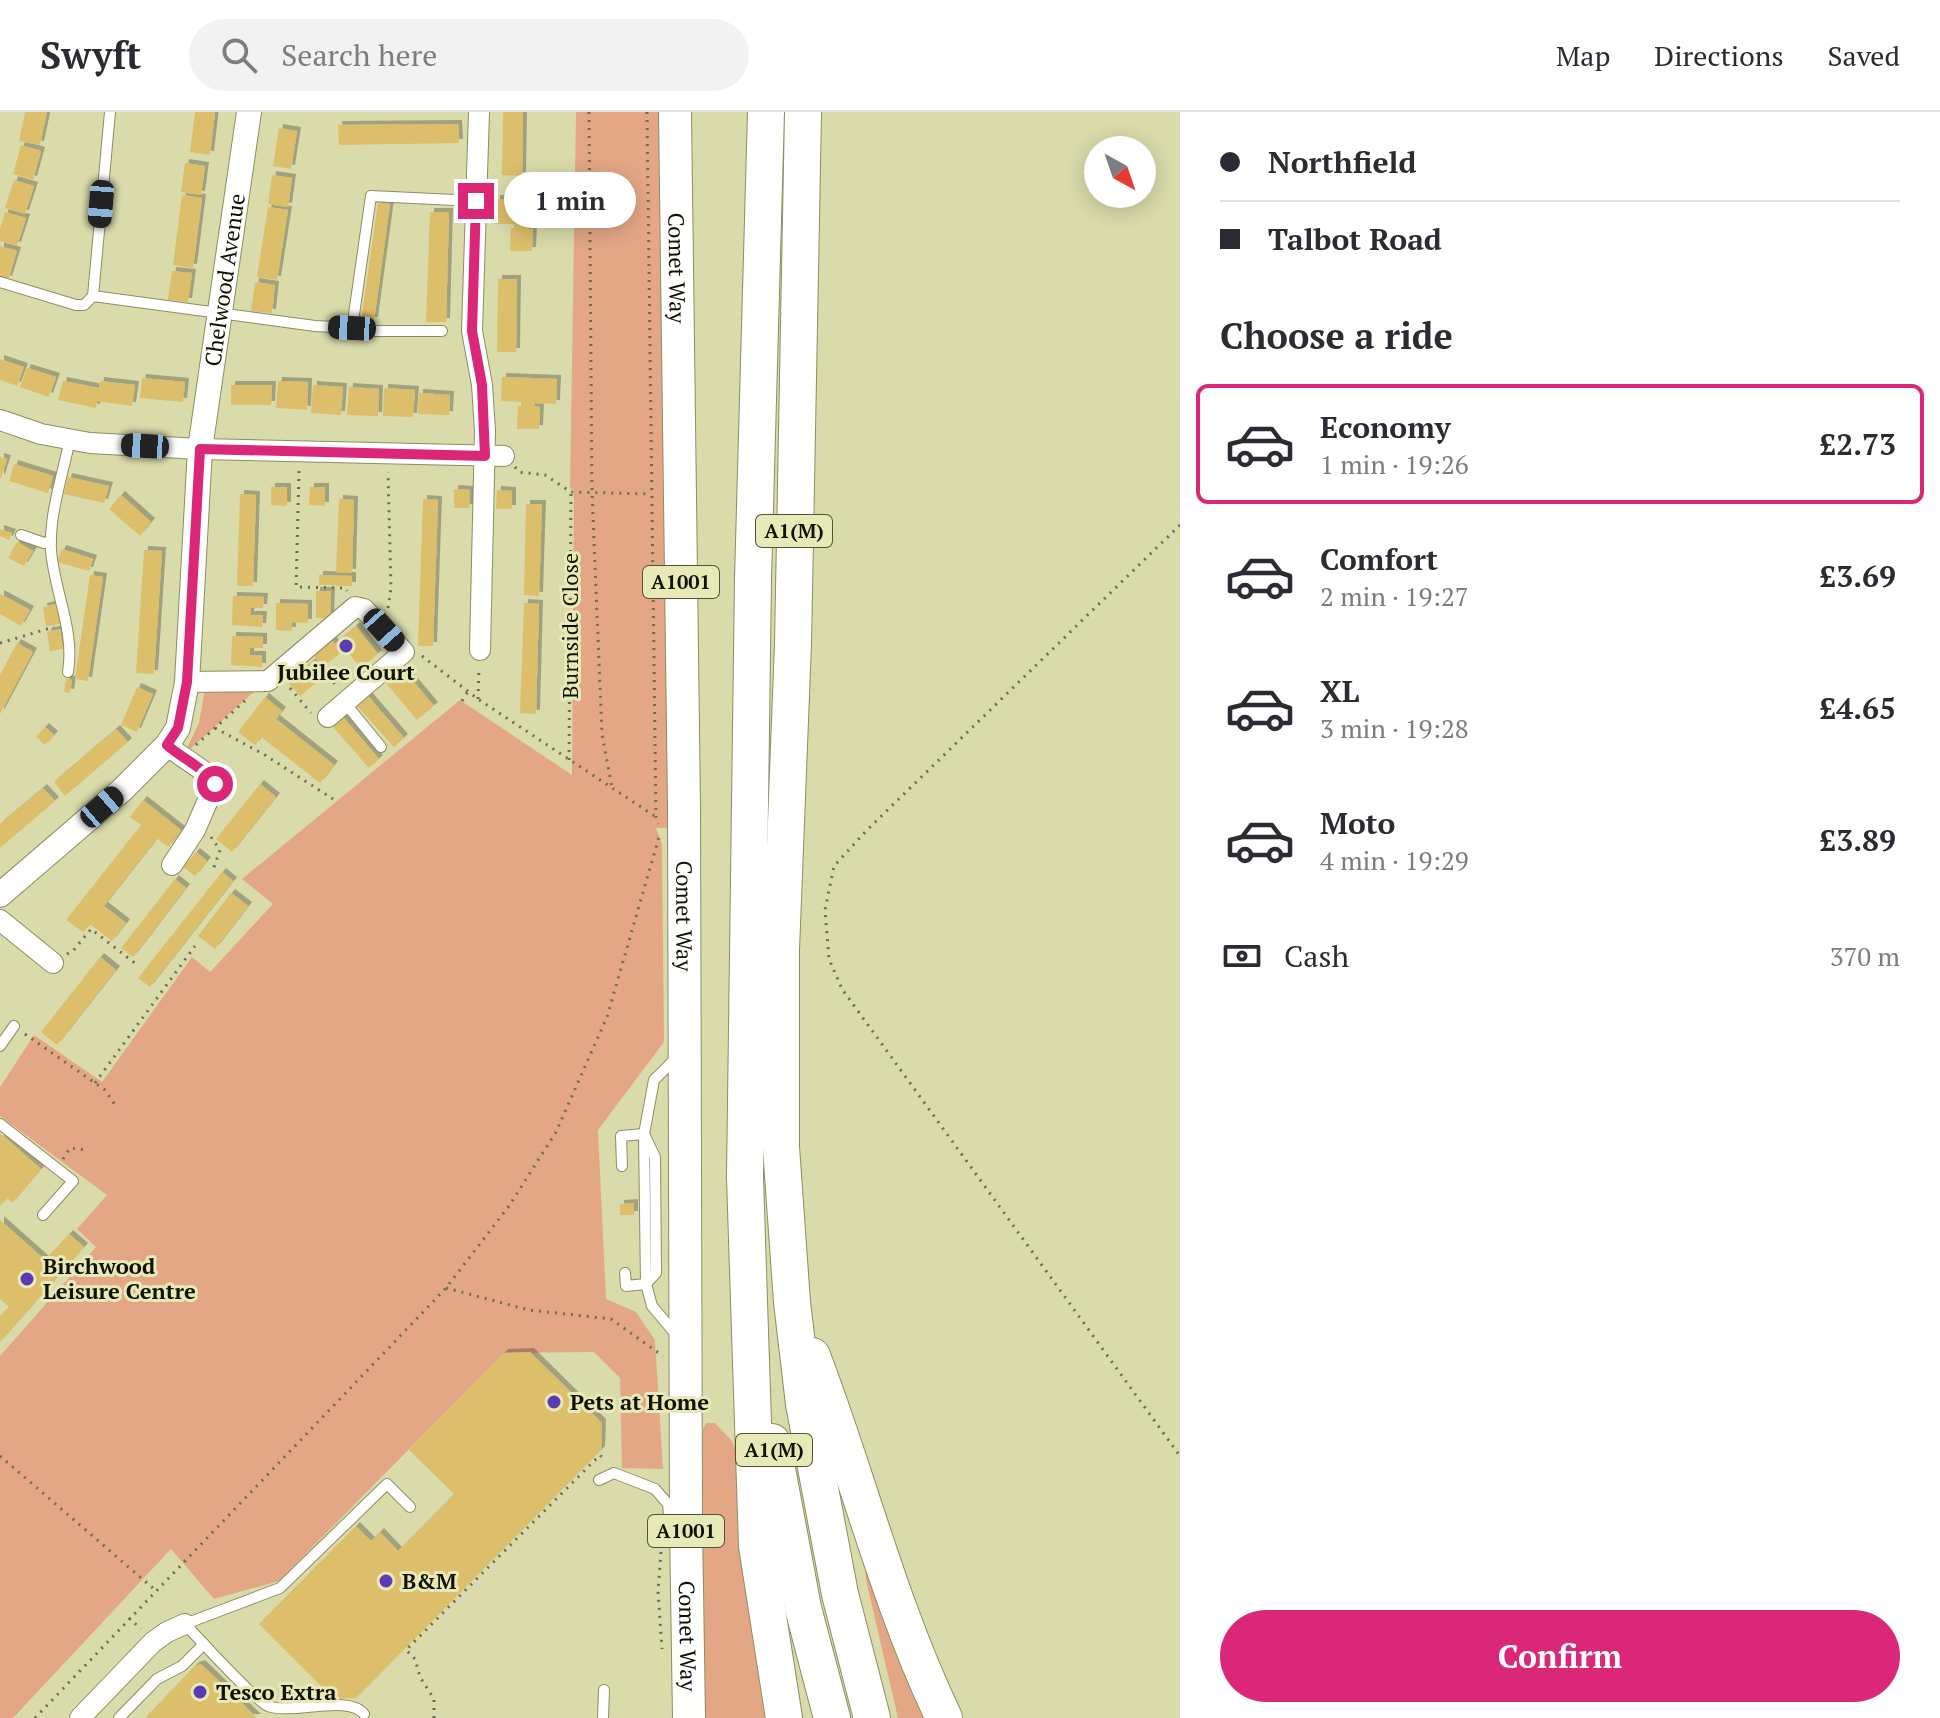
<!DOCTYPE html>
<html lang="en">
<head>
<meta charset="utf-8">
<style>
  :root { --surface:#fff; --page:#f2f2f3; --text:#2b2b33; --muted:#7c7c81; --line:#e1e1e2; --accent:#db2777 }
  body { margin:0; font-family:"PT Serif",serif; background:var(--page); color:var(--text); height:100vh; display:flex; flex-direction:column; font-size:30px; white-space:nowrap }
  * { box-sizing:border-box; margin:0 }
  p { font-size:26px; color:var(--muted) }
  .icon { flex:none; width:44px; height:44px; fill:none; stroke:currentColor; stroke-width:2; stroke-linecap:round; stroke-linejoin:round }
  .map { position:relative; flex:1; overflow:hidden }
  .panel { display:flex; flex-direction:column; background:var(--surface); width:760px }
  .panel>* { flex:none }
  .top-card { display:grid; align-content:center; height:176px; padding:0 40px; background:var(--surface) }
  .needle { width:52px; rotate:140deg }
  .controls { position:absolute; left:1084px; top:24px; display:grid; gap:16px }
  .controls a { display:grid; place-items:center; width:72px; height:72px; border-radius:50%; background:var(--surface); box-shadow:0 4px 20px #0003; font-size:40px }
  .end { position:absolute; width:36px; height:36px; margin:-18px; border:10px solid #db2777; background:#fff; box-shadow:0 0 0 4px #fff }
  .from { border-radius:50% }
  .bubble { position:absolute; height:56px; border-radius:28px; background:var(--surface); box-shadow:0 4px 20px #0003; font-size:26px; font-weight:700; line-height:56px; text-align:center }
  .car { position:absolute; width:24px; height:48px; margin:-24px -12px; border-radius:10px; box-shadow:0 0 6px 2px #0007; background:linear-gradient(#222 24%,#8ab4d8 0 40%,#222 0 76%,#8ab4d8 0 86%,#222 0) }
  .top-card b { display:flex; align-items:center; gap:28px; height:76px; font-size:30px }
  .top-card b+b { border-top:2px solid var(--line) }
  .top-card i { width:20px; height:20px; background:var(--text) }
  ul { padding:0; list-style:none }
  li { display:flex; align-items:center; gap:24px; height:120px; margin:0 16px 12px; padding:0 24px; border:4px solid transparent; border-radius:12px }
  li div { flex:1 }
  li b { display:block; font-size:30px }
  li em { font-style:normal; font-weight:700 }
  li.on { border-color:var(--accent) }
  li>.icon { width:72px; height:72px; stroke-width:1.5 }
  h2 { padding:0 40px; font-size:36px; line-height:96px }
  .pay { display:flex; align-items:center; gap:20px; height:88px; padding:0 40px; font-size:30px }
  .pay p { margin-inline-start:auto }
  .primary-button { display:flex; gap:16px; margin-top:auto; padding:16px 40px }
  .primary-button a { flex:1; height:92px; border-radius:48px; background:var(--accent); color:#fff; font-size:32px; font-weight:700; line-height:92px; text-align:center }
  header { display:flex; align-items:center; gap:48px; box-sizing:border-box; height:112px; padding:0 40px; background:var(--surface); border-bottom:2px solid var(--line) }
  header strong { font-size:38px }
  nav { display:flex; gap:44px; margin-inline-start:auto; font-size:28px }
  .search { width:560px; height:72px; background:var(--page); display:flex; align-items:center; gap:20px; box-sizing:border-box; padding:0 28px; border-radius:44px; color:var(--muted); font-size:30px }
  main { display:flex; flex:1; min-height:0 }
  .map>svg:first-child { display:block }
  .green { fill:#e4a786 }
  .building { fill:#ddbe6a; filter:url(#shadow) }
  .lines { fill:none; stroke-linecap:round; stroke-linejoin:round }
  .service-casing { stroke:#8d8e60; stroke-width:12 }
  .minor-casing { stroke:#8d8e60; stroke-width:22 }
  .tertiary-casing { stroke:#8d8e60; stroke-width:26 }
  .primary-casing { stroke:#8d8e60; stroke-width:34 }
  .motorway-casing { stroke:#8d8e60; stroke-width:38 }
  .path { stroke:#6c6d4f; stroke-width:3; stroke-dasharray:2 6; stroke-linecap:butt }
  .service { stroke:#fff; stroke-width:10 }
  .minor { stroke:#fff; stroke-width:20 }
  .tertiary { stroke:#fff; stroke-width:24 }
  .primary { stroke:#fff; stroke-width:32 }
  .motorway { stroke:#fff; stroke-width:36 }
  .route { stroke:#db2777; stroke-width:10 }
  .poi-dot { fill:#5a3bb3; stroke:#e7e9b7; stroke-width:3 }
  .labels { text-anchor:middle; stroke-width:6; stroke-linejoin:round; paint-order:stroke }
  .shield { fill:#e7e9b7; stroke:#515238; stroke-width:2 }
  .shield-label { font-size:20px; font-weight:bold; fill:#111102 }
  .street-label { font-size:22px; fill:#111102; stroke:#e7e9b7 }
  .poi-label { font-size:22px; font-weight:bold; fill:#111102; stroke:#e7e9b7; text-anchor:start }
</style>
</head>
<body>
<header>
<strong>Swyft</strong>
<div class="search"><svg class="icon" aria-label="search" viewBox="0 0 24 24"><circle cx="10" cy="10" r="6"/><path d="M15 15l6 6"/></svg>Search here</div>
<nav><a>Map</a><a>Directions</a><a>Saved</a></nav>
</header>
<main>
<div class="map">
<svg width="1180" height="1606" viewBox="0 0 1180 1606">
  <defs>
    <filter id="shadow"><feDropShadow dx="4" dy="-4" stdDeviation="0" flood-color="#0004"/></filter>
  </defs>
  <rect width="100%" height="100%" fill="#dadbab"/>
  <g class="green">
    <path d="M576,0H666L671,716H656L662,732L664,930L598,1018L606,1187L636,1200L655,1228L663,1357L622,1356L620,1266L594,1240L504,1241L279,1469L214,1487L171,1437L13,1606H0V1244L96,1135L77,1117L107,1083L0,1004V975L34,923L102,970L192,845L210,860L273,792L242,767L460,588L572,663L574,378L570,376Z"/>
    <path d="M205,577L256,578L189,638L188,634L199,611Z"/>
    <path d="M706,1311H715L731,1328L737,1340L772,1606H704L701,1322Z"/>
    <path d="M864,1440L930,1606H898L866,1468Z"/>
  </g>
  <g class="building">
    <path d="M25,0H47L40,33L19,29Z"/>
    <path d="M195,0H215L210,43L190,40Z"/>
    <path d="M503,0H523L522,64L502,63Z"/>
    <path d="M458,12L459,31L339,33L338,13Z"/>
    <path d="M279,16L297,19L291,57L273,54Z"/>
    <path d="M21,33L41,39L33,68L13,62Z"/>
    <path d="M185,51L205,54L201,83L181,80Z"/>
    <path d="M272,63L292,66L288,95L268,92Z"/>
    <path d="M14,68L34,74L25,102L5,96Z"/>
    <path d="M182,83L202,86L193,156L173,153Z"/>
    <path d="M496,87L550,89V114L529,113V117H533L532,139H510L511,116H514V112H495Z"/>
    <path d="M378,91L390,92L374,209L361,208Z"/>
    <path d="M268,95L288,98L277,168L257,165Z"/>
    <path d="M5,100L26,106L17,134L0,129V117Z"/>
    <path d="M430,100H449L446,210H426Z"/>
    <path d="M0,134L17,139L8,168L0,165Z"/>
    <path d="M172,159L192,161L188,190L168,188Z"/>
    <path d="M498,167H517L516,240H497Z"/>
    <path d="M255,170L275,173L272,201L251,199Z"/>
    <path d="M0,247L24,255L17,274L0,268Z"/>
    <path d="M27,256L56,265L49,285L20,275Z"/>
    <path d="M502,265L557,267L556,292L535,291V294L540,295L539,317H517L518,294H521V290L501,289Z"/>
    <path d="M142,266L185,270L183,290L140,286Z"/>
    <path d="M63,269L99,276L100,269L135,273L132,294L97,289L96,296L58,288Z"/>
    <path d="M278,269L308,270L307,298L276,296Z"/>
    <path d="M231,273H272L271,293H231Z"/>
    <path d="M313,273L343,275L341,303L311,301Z"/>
    <path d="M349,275L379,277L378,304L347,303Z"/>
    <path d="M384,276L415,278L413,305L383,304Z"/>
    <path d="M419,281L450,283L449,303L418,302Z"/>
    <path d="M0,345L7,347L1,366H0Z"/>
    <path d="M14,352L53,364L48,381L9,369Z"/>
    <path d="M68,365L109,374L104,391L64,382Z"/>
    <path d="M271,375H287V394L271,393Z"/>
    <path d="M310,375H325V394L309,393Z"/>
    <path d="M454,377L470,378L469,396H454Z"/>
    <path d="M497,378L512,379V397H496Z"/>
    <path d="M240,382L256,383L253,474H237Z"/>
    <path d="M121,383L151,410L140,424L109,397Z"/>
    <path d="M339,387L354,388L352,461L336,460Z"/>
    <path d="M423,387L438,388L433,534H418Z"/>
    <path d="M526,392H542L539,484L524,483Z"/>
    <path d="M0,417L12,421L9,428L0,424Z"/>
    <path d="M17,430L33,439L24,454L8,446Z"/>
    <path d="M62,437L93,447L89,459L57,450Z"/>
    <path d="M144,438L162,439L154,562L136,561Z"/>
    <path d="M90,463L103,465L88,569L75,567Z"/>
    <path d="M319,463L352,464V474L319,473Z"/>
    <path d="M316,479H331L330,506H316Z"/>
    <path d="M0,482L30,498L21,514L0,502Z"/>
    <path d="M233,484L264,485L263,496H251L250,503H263L262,515L232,513Z"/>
    <path d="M276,491L308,492V511L292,510V519L276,518Z"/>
    <path d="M524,491L539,492L536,602L520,601Z"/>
    <path d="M56,492L60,512L46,514L43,495Z"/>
    <path d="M356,514L378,542L361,556L345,537L323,555L312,541L330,526L335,532Z"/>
    <path d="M60,517L63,537L50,539L47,520Z"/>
    <path d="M232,524L263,525V536H250V543H262V555L231,553Z"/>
    <path d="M17,531L33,540L0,602V563Z"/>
    <path d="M312,550L324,564L300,584L288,570Z"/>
    <path d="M403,557L434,594L417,608L386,571Z"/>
    <path d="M66,567L72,568L70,581L64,580Z"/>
    <path d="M137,575L153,582L137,620L121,613Z"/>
    <path d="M368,584L404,626L394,635L357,594Z"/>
    <path d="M265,585L282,599L276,607L334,653L320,671L261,625L255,633L238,620Z"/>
    <path d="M343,605L379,647L369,656L332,614Z"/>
    <path d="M45,615L54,623L45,633L36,625Z"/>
    <path d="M116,617L128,630L65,684L54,670Z"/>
    <path d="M260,672L276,685L232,740L216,727Z"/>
    <path d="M43,676L55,689L0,736V712Z"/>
    <path d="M143,688L181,718L168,735L157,726L104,794L126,811L112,829L90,812L83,820L66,808L141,713L130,705Z"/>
    <path d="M196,740L207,749L195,764L183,755Z"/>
    <path d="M222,760L233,769L150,875L138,866Z"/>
    <path d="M175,767L186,776L133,845L121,836Z"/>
    <path d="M231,781L248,794L215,837L198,824Z"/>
    <path d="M100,845L116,858L57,933L41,920Z"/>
    <path d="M0,1021L41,1057L12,1091L7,1086L0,1094Z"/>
    <path d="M634,1091V1103H620V1092Z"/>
    <path d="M0,1108L45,1148L69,1122L84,1135L0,1230V1204L9,1195L0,1187Z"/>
    <path d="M530,1240L602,1311L601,1338L356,1586L334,1587L259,1512L356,1414L371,1429L380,1420L398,1439L454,1382L409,1338L504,1241Z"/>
    <path d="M201,1552L257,1606H145L195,1554Z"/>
  </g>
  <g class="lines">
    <defs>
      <g id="service">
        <path d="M0,170L76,193H84L93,184L315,214L352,216L371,84L476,89"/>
        <path d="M93,184L110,0"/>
        <path d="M352,216L372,219H442"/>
        <path d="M21,423L44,431L51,430"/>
        <path d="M68,560C75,518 54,479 51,438C49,402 63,362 70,327"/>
        <path d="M345,591L381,635"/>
        <path d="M0,934L14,914"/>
        <path d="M0,1012L73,1069L43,1103"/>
        <path d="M622,1054L621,1024L644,1022L646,1172L652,1194L679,1226"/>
        <path d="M625,1161L626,1174L646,1172L656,1161L655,1045L644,1022L654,968L678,944"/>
        <path d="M599,1368L614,1361L655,1377L668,1392L671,1425"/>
        <path d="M364,1602C348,1582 292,1603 268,1594C256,1589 197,1525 185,1512L280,1476L387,1372L410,1395"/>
        <path d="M119,1606L157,1567L182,1554L204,1532"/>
        <path d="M603,1606L604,1578"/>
      </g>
      <g id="minor">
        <path d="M479,0L472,219L482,273L485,319L480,538"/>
        <path d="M0,308L41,322L90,331L200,337L504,344"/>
        <path d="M187,570L268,569L355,495L364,497L404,540L328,605"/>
        <path d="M167,633C180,645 209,659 215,672L195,718L172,753"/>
        <path d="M0,808L53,851"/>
        <path d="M80,1606L153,1530L167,1520L185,1512"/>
      </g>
      <g id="tertiary">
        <path id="s1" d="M0,783L122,678L167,633L178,616L187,570L200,337L249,0"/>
      </g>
      <g id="primary">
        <path id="s2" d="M675,0L684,695L686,1413L689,1606"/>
      </g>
      <g id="motorway">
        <path d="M766,0L753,467L745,1066L757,1434L784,1606"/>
        <path d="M803,0L793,532L781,838V1035L792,1190L804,1292L840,1482L872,1606"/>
        <path d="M812,1244C858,1364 888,1489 944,1606"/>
        <path d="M772,1330L803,1496L832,1606"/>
      </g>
    </defs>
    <use href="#service" class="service-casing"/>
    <use href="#minor" class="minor-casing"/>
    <use href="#tertiary" class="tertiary-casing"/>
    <use href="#primary" class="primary-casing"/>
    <use href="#motorway" class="motorway-casing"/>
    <g class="path">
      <path d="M589,0L592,380L602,622L612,676"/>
      <path d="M647,0L656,705L658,712"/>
      <path d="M515,355L519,360L545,363L571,380L651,382"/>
      <path d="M299,359L296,475L345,476L347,479"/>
      <path d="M1180,413L867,718L834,754L825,798L829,847L842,877L1180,1344"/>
      <path d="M388,496L391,476L388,360"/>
      <path d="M0,531L54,515"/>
      <path d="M422,544L478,587L656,705"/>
      <path d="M318,552L336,573"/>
      <path d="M290,576L311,601"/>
      <path d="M478,587L479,555"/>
      <path d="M462,589L468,579"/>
      <path d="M215,616L265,643L333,687"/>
      <path d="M196,633L247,587"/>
      <path d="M569,648L571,380"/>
      <path d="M211,725L220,738L213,758"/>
      <path d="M67,842L73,839L91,817L136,852"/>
      <path d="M25,922L105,978L117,996"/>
      <path d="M95,971L195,834"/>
      <path d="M63,1047L70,1036L86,1038"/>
      <path d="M446,1176L529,1198L611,1207L663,1244"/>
      <path d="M0,1344L154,1477"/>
      <path d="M661,1440L658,1479L662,1537"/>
      <path d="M129,1506L141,1517"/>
      <path d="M35,1606L446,1176L509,1094L556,1020L607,905L659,725"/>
      <path d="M434,1606V1587L420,1565L415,1547L406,1538L600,1343L605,1349"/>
    </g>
    <use href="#service" class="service"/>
    <use href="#minor" class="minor"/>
    <use href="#tertiary" class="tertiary"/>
    <use href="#primary" class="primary"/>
    <use href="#motorway" class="motorway"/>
  </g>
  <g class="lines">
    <path class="route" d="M215,672C209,659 180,645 167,633L178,616L187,570L200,337L485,344L482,273L472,219L476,89"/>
  </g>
  <g class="poi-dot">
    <circle cx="346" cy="534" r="8"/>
    <circle cx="27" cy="1167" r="8"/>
    <circle cx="554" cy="1290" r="8"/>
    <circle cx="386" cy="1469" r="8"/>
    <circle cx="200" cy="1580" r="8"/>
  </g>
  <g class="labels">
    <g class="shield">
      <rect x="756" y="403" width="76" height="32" rx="6"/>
      <rect x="643" y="454" width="76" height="32" rx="6"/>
      <rect x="736" y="1322" width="76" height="32" rx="6"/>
      <rect x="648" y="1403" width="76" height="32" rx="6"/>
    </g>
    <g class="shield-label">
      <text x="794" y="426">A1(M)</text>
      <text x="681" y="477">A1001</text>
      <text x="774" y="1345">A1(M)</text>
      <text x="686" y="1426">A1001</text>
    </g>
    <g class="street-label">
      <text dy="8" stroke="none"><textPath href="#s2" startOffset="156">Comet Way</textPath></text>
      <text dy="8" stroke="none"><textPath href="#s1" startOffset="696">Chelwood Avenue</textPath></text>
      <text transform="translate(570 514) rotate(-90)" y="8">Burnside Close</text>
      <text dy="8" stroke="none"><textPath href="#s2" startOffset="804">Comet Way</textPath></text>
      <text dy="8" stroke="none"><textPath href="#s2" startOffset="1524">Comet Way</textPath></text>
    </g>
    <g class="poi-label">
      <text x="346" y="568" text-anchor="middle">Jubilee Court</text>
      <text x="43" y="1162">Birchwood<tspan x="43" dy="25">Leisure Centre</tspan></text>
      <text x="570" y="1298">Pets at Home</text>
      <text x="402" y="1477">B&amp;M</text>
      <text x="216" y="1588">Tesco Extra</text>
    </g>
  </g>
</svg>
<div class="controls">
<a><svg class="needle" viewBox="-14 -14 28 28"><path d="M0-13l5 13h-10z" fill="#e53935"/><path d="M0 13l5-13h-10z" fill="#7c7c81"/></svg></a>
</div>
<i class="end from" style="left:215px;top:672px"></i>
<i class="end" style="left:476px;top:89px"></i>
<div class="bubble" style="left:504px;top:60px;width:132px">1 min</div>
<i class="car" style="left:101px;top:92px;rotate:185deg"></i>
<i class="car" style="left:352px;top:216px;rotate:273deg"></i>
<i class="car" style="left:145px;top:334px;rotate:273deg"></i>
<i class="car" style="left:384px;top:518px;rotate:138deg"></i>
<i class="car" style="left:102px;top:695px;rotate:49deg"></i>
</div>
<section class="panel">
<div class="top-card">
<b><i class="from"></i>Northfield</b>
<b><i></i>Talbot Road</b>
</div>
<h2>Choose a ride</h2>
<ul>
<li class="on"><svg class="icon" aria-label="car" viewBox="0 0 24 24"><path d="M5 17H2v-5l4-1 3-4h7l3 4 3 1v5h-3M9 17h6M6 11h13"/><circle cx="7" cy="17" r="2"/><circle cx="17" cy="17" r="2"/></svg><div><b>Economy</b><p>1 min · 19:26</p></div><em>£2.73</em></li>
<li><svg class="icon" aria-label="car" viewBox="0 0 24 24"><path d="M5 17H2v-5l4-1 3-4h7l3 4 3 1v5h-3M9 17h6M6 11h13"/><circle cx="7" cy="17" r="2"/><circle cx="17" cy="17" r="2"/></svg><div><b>Comfort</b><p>2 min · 19:27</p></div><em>£3.69</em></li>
<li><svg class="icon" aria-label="car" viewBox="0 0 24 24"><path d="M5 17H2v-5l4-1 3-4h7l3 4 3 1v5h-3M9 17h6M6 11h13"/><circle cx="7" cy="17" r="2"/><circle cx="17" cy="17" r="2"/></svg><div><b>XL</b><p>3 min · 19:28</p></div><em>£4.65</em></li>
<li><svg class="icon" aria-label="car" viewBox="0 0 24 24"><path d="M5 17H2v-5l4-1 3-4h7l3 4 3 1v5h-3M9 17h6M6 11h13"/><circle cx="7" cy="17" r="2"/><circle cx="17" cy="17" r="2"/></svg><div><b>Moto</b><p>4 min · 19:29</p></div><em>£3.89</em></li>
</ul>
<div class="pay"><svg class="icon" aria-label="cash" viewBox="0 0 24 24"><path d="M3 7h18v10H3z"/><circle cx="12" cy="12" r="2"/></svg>Cash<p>370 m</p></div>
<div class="primary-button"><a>Confirm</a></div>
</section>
</main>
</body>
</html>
